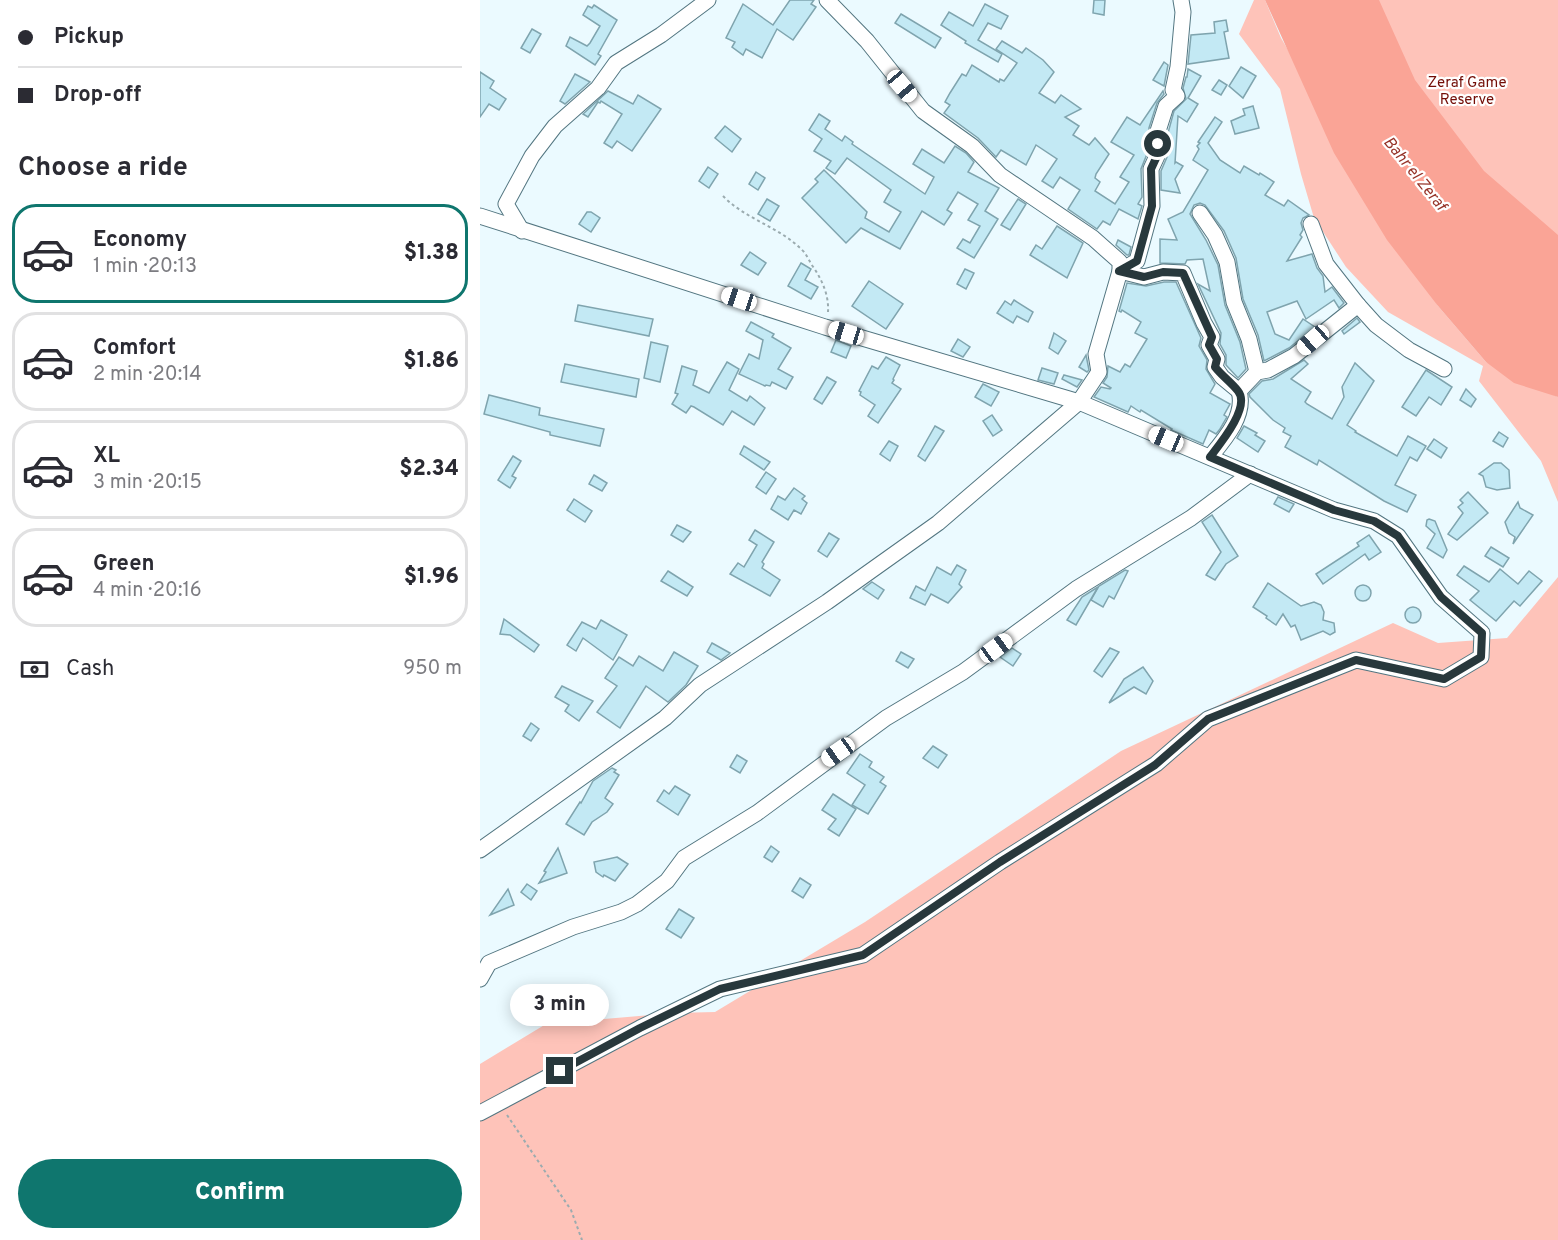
<!DOCTYPE html>
<html lang="en">
<head>
<meta charset="utf-8">
<style>
  :root { --surface:#fff; --page:#f7f7f7; --text:#2b2b33; --muted:#7c7c81; --line:#e1e1e2; --accent:#0f766e }
  body { margin:0; font-family:Overpass,sans-serif; background:var(--page); color:var(--text); height:100vh; display:flex; flex-direction:column; font-size:22px; white-space:nowrap }
  * { box-sizing:border-box; margin:0 }
  p { font-size:20px; color:var(--muted) }
  .icon { flex:none; width:33px; height:33px; fill:none; stroke:currentColor; stroke-width:2; stroke-linecap:round; stroke-linejoin:round }
  .map { position:relative; flex:1; overflow:hidden }
  .panel { display:flex; flex-direction:column; background:var(--surface); width:480px }
  .panel>* { flex:none }
  .top-card { display:grid; align-content:center; height:132px; padding:0 18px; background:var(--surface) }
  .end { position:absolute; width:27px; height:27px; margin:-14px; border:8px solid #28383c; background:#fff; box-shadow:0 0 0 3px #fff }
  .from { border-radius:50% }
  .bubble { position:absolute; height:42px; border-radius:21px; background:var(--surface); box-shadow:0 3px 15px #0003; font-size:20px; font-weight:800; line-height:42px; text-align:center }
  .car { position:absolute; width:18px; height:36px; margin:-18px -9px; border-radius:8px; box-shadow:0 0 4px 2px #0007; background:linear-gradient(#fff 24%,#345 0 40%,#fff 0 76%,#345 0 86%,#fff 0) }
  .top-card b { display:flex; align-items:center; gap:21px; height:57px; font-size:22px }
  .top-card b+b { border-top:2px solid var(--line) }
  .top-card i { width:15px; height:15px; background:var(--text) }
  ul { padding:0; list-style:none }
  li { display:flex; align-items:center; gap:18px; height:99px; margin:0 12px 9px; padding:0 6px; border:3px solid var(--line); border-radius:24px }
  li div { flex:1 }
  li b { display:block; font-size:22px }
  li em { font-style:normal; font-weight:800 }
  li.current { border-color:var(--accent) }
  li>.icon { width:54px; height:54px; stroke-width:1.5 }
  h2 { padding:0 18px; font-size:27px; line-height:72px }
  .pay { display:flex; align-items:center; gap:15px; height:66px; padding:0 18px; font-size:22px }
  .pay p { margin-inline-start:auto }
  .primary-button { display:flex; gap:12px; margin-top:auto; padding:12px 18px }
  .primary-button a { flex:1; height:69px; border-radius:36px; background:var(--accent); color:#fff; font-size:24px; font-weight:800; line-height:69px; text-align:center }
  main { display:flex; flex:1; min-height:0 }
  .map>svg:first-child { display:block }
  .green { fill:#fec3b9 }
  .water { fill:#faa496 }
  .building { fill:#c3e9f4; stroke:#7fa4ae; stroke-width:1.5 }
  .lines { fill:none; stroke-linecap:round; stroke-linejoin:round }
  .minor-casing { stroke:#537681; stroke-width:17 }
  .path { stroke:#9babaf; stroke-width:2; stroke-dasharray:3 3; stroke-linecap:butt }
  .minor { stroke:#fff; stroke-width:15 }
  .route { stroke:#28383c; stroke-width:8 }
  .labels { text-anchor:middle; stroke-width:4.5; stroke-linejoin:round; paint-order:stroke }
  .park-label { font-size:15px; fill:#730e07; stroke:#fff }
  .water-label { font-size:16px; font-style:italic; fill:#953227; stroke:#fff }
</style>
</head>
<body>
<main>
<section class="panel">
<div class="top-card">
<b><i class="from"></i>Pickup</b>
<b><i></i>Drop-off</b>
</div>
<h2>Choose a ride</h2>
<ul>
<li class="current"><svg class="icon" aria-label="car" viewBox="0 0 24 24"><path d="M5 17H2v-5l4-1 3-4h7l3 4 3 1v5h-3M9 17h6M6 11h13"/><circle cx="7" cy="17" r="2"/><circle cx="17" cy="17" r="2"/></svg><div><b>Economy</b><p>1 min · 20:13</p></div><em>$1.38</em></li>
<li><svg class="icon" aria-label="car" viewBox="0 0 24 24"><path d="M5 17H2v-5l4-1 3-4h7l3 4 3 1v5h-3M9 17h6M6 11h13"/><circle cx="7" cy="17" r="2"/><circle cx="17" cy="17" r="2"/></svg><div><b>Comfort</b><p>2 min · 20:14</p></div><em>$1.86</em></li>
<li><svg class="icon" aria-label="car" viewBox="0 0 24 24"><path d="M5 17H2v-5l4-1 3-4h7l3 4 3 1v5h-3M9 17h6M6 11h13"/><circle cx="7" cy="17" r="2"/><circle cx="17" cy="17" r="2"/></svg><div><b>XL</b><p>3 min · 20:15</p></div><em>$2.34</em></li>
<li><svg class="icon" aria-label="car" viewBox="0 0 24 24"><path d="M5 17H2v-5l4-1 3-4h7l3 4 3 1v5h-3M9 17h6M6 11h13"/><circle cx="7" cy="17" r="2"/><circle cx="17" cy="17" r="2"/></svg><div><b>Green</b><p>4 min · 20:16</p></div><em>$1.96</em></li>
</ul>
<div class="pay"><svg class="icon" aria-label="cash" viewBox="0 0 24 24"><path d="M3 7h18v10H3z"/><circle cx="12" cy="12" r="2"/></svg>Cash<p>950 m</p></div>
<div class="primary-button"><a>Confirm</a></div>
</section>
<div class="map">
<svg width="1078" height="1240" viewBox="0 0 1078 1240">
  <rect width="100%" height="100%" fill="#ebfaff"/>
  <g class="green">
    <path d="M774,0H785L801,38L958,306L1006,362L1078,397V502L1061,461L999,381L1003,366L908,312L866,267L834,218L821,174L800,89L759,34Z"/>
    <path d="M840,0H1078V313Z"/>
    <path d="M1078,577V1240H0V1064L66,1024L194,1013L235,1012L385,922L641,751L913,623L958,643L1027,638Z"/>
  </g>
  <path class="water" d="M785,0H899L935,80L1004,171L1078,235V397L1034,383L1006,362L958,306L907,240L854,153Z"/>
  <g class="building">
    <path d="M310,0H334L331,4L336,7L313,40L297,29L282,58L266,49L263,55L252,47L255,42L246,38L263,4L293,25Z"/>
    <path d="M614,0H625L624,15L613,13Z"/>
    <path d="M505,4L528,16L521,29L508,23L498,40L522,54L518,62L485,43L486,41L461,25L469,12L493,26Z"/>
    <path d="M114,5L137,20L118,54L121,56L115,65L86,46L90,37L107,46L110,43L120,26L103,15L108,6L112,8Z"/>
    <path d="M421,14L461,38L455,48L415,23Z"/>
    <path d="M746,20L748,31L744,32L749,58L708,64L711,35L735,33L734,22Z"/>
    <path d="M52,29L61,34L50,53L41,48Z"/>
    <path d="M522,41L542,53L546,48L563,60L574,72L559,93L575,103L581,95L601,109L585,117L599,126L593,135L609,145L615,138L629,154L616,174L615,178L620,182L615,191L635,204L649,182L640,177L654,155L631,142L647,117L660,125L683,91L684,94L677,103L669,128L667,154L661,169L662,197L658,204L662,206L658,219L639,209L630,225L623,221L617,229L588,209L600,190L580,177L573,188L562,181L577,159L556,145L546,165L521,150L516,157L498,138L464,113L470,105L465,102L470,93L482,74L486,76L492,65L519,82L520,79L524,81L537,63L516,49Z"/>
    <path d="M684,62L688,65L684,86L673,80Z"/>
    <path d="M761,67L776,76L763,98L749,86Z"/>
    <path d="M708,69L721,76L708,98L718,104L707,122L698,116L695,163L696,162L703,166L695,179L700,193L681,190V171L687,157L688,133L694,111L706,99L703,88L706,77H707Z"/>
    <path d="M0,72L14,81L10,88L26,99L19,110L9,104L0,117Z"/>
    <path d="M95,74L110,82L85,104L80,101Z"/>
    <path d="M739,80L747,85L741,95L732,90Z"/>
    <path d="M128,91L153,104L158,95L181,109L152,151L137,141L132,148L124,143L142,114L121,101L120,103L118,102L108,117L103,114Z"/>
    <path d="M773,106L779,128L755,134L751,121L765,115L763,109Z"/>
    <path d="M339,114L350,121L345,129L362,141L365,136L373,142L372,144L445,194L454,177L433,164L442,149L464,163L475,146L486,153L494,162L488,172L519,188L505,211L518,219L494,258L477,248L483,239L490,243L500,226L488,220L498,204L478,192L467,210L472,213L464,225L442,211L420,249L381,228L366,243L322,198L338,182L335,179L344,170L387,212L385,218L409,232L421,212L404,202L411,190L367,158L355,174L346,168L351,161L334,151L342,139L329,130Z"/>
    <path d="M735,117L742,122L728,143L740,160L760,173L764,166L779,175L780,173L794,182L785,195L804,206L808,200L829,215L823,218L821,223L823,230L820,235L822,237L807,261L832,254L837,268L843,276L845,292L852,287L864,303L859,308L854,300L826,319L817,301L787,312L795,334L809,340L823,319L835,327L809,348L784,361L778,335L763,299L756,258L744,231L725,205L720,203L714,205L710,214L726,240L738,265L745,305L760,342L766,369L758,378L746,365V355L740,344L741,333L718,284L730,291L723,259L707,260L705,264L680,263V239L697,240L688,219L703,212L728,170L713,160L719,149L717,146L720,143L718,142Z"/>
    <path d="M245,126L261,139L252,152L235,138Z"/>
    <path d="M228,167L238,174L229,188L219,181Z"/>
    <path d="M276,172L285,178L278,190L269,184Z"/>
    <path d="M287,199L299,206L290,221L278,214Z"/>
    <path d="M538,199L546,204L530,230L521,225Z"/>
    <path d="M107,212H111L120,218L111,232L99,224Z"/>
    <path d="M577,226L603,243L587,278L550,255L556,245L562,249Z"/>
    <path d="M638,240L651,247L649,255H647L636,245Z"/>
    <path d="M270,252L286,263L278,275L261,265Z"/>
    <path d="M321,263L331,269L325,280L338,287L331,299L308,286Z"/>
    <path d="M485,269L494,273L486,289L477,284Z"/>
    <path d="M389,281L423,304L406,329L372,306Z"/>
    <path d="M684,282H696L721,338L719,346L727,360L726,369L735,384L730,393L750,404L744,415L747,417L740,429L736,434L729,430L723,444L691,430L692,429L661,410L660,412L651,406L648,412L614,397L621,387L630,389L631,388L623,383L627,377L628,366L640,372L645,364L650,367L667,339L655,333L661,322L642,310L641,312L639,311L647,283L666,286Z"/>
    <path d="M534,300L553,312L548,322L537,316L533,323L517,313L525,301L531,305Z"/>
    <path d="M98,305L173,319L169,336L95,321Z"/>
    <path d="M877,318L880,322L864,334L862,331Z"/>
    <path d="M271,322L294,334L292,337L311,348L298,369L313,377L306,389L292,382L290,386L286,385L285,386L259,374L269,354L279,359L283,340L266,331Z"/>
    <path d="M574,333L586,341L578,354L569,348Z"/>
    <path d="M478,339L490,347L483,357L471,351Z"/>
    <path d="M356,340L371,346L366,358L351,352Z"/>
    <path d="M171,342L188,346L180,382L164,378Z"/>
    <path d="M606,355L609,370L607,372L599,367Z"/>
    <path d="M406,357L420,365L413,379L414,380L412,383L421,389L398,423L388,416L395,405L380,395L381,392L379,391L392,366L398,369Z"/>
    <path d="M824,360L828,364L811,379L831,392L825,402L827,404L852,419L864,397L862,387L875,363L894,381L867,425L876,431L875,432L917,456L928,436L946,446L937,461L930,457L915,485L936,495L927,512L904,501L839,460L837,465L805,447L811,436L803,432L805,428L793,420L770,397L769,394L782,381L793,379Z"/>
    <path d="M247,362L259,369L249,390L267,401L270,396L285,408L274,425L252,411L243,425L214,407L211,406L206,413L192,404L198,394L195,393L202,366L217,371L213,385L229,393Z"/>
    <path d="M85,364L159,379L156,397L81,382Z"/>
    <path d="M562,368L578,373L574,384L558,380Z"/>
    <path d="M946,370L972,387L961,405L949,397L936,416L922,407Z"/>
    <path d="M584,375L602,380L597,387L582,379Z"/>
    <path d="M347,377L356,382L342,404L334,399Z"/>
    <path d="M503,384L519,392L511,406L495,397Z"/>
    <path d="M986,389L996,399L991,407L980,400Z"/>
    <path d="M9,395L60,408L59,415L124,429L120,446L70,435V432L4,414Z"/>
    <path d="M512,415L522,430L513,436L503,421Z"/>
    <path d="M455,426L464,431L445,461L438,456Z"/>
    <path d="M764,426L777,433L775,435L785,441L778,452L757,438Z"/>
    <path d="M1019,432L1028,438L1023,447L1013,441Z"/>
    <path d="M954,439L967,448L961,458L947,449Z"/>
    <path d="M409,441L418,446L410,461L400,454Z"/>
    <path d="M264,446L290,462L284,470L260,454Z"/>
    <path d="M33,456L41,461L32,476L36,478L30,488L18,480Z"/>
    <path d="M1014,463H1021L1029,470L1030,488L1017,490L1006,487L1003,476L999,474Z"/>
    <path d="M286,472L296,479L286,494L276,487Z"/>
    <path d="M114,475L127,483L122,491L109,484Z"/>
    <path d="M314,488L325,496L322,499L327,503L321,514L314,510L308,520L291,509L298,496L305,500Z"/>
    <path d="M988,492L1008,513L977,540L968,534L983,513L978,507L983,503L980,500Z"/>
    <path d="M798,497L814,504L809,512L794,504Z"/>
    <path d="M94,499L112,511L105,522L87,510Z"/>
    <path d="M1038,502L1040,508L1053,515L1033,544L1035,537L1029,533L1025,522Z"/>
    <path d="M732,515L758,556L746,564L735,580L726,575L741,552L722,522Z"/>
    <path d="M949,519L955,521L967,550L963,558L947,548L955,534L946,526L947,520Z"/>
    <path d="M197,525L211,532L203,542L191,535Z"/>
    <path d="M275,530L294,542L282,562L284,564L282,568L300,580L290,596L250,574L258,563L264,567L277,545L269,540Z"/>
    <path d="M349,533L359,539L347,557L338,551Z"/>
    <path d="M889,535L901,552L889,560L885,554L843,584L836,574L879,546L877,543Z"/>
    <path d="M1011,547L1029,558L1023,567L1005,556Z"/>
    <path d="M477,565L486,570L479,584L482,587L468,603L451,594L445,605L430,598L436,586L445,591L457,567L471,575Z"/>
    <path d="M984,566L1009,582L1020,569L1038,584L1049,571L1062,581L1040,606L1034,601L1016,621L990,600L999,591L977,575Z"/>
    <path d="M645,570L648,571L634,599L629,596L623,607L611,600L619,586Z"/>
    <path d="M188,571L213,587L207,596L181,581Z"/>
    <path d="M392,582L404,590L398,599L383,589Z"/>
    <path d="M788,583L821,606L834,602L841,605L844,612L843,620L854,623L855,632L850,635L843,631L821,640L815,625L811,627L803,614L796,625L786,618L787,616L773,607Z"/>
    <circle cx="883" cy="593" r="8"/>
    <path d="M618,587L596,625L587,620L602,597Z"/>
    <circle cx="933" cy="615" r="8"/>
    <path d="M24,619L59,645L54,652L30,635L20,634Z"/>
    <path d="M121,620L147,635L133,660L103,638L96,651L87,645L102,622L116,629Z"/>
    <path d="M232,643L250,653L249,654L241,660L227,652Z"/>
    <path d="M532,648L541,654L533,666L520,657Z"/>
    <path d="M630,648L639,652L622,677L614,671Z"/>
    <path d="M194,652L218,666L206,685L188,702L166,686L140,728L117,712L137,686L125,678L139,657L153,666L159,656L183,671Z"/>
    <path d="M421,652L434,659L428,668L416,661Z"/>
    <path d="M663,667L673,681L666,694L654,687L629,703L644,679Z"/>
    <path d="M82,686L113,701L99,721L85,711L89,705L75,697Z"/>
    <path d="M51,723L59,729L51,741L43,736Z"/>
    <path d="M453,746L467,755L458,768L443,758Z"/>
    <path d="M380,754L392,762L389,767L404,777L400,782L406,786L388,814L372,805L385,785L367,773Z"/>
    <path d="M257,755L267,761L260,773L250,767Z"/>
    <path d="M132,768L136,770L134,772L139,775L125,798L133,804L127,812L112,822L104,835L86,824L100,802L101,803L113,781Z"/>
    <path d="M195,786L210,795L198,815L177,801L184,790L189,794Z"/>
    <path d="M353,794L376,809L359,836L348,829L356,819L342,810Z"/>
    <path d="M291,846L299,852L292,862L284,857Z"/>
    <path d="M78,848L87,873L59,883L66,872L64,871Z"/>
    <path d="M137,857L148,864L135,881L124,875L123,877L116,872L114,862Z"/>
    <path d="M320,878L331,885L323,898L312,891Z"/>
    <path d="M47,884L57,891L51,900L41,892Z"/>
    <path d="M28,889L34,905L10,915Z"/>
    <path d="M199,909L214,918L201,938L186,929Z"/>
  </g>
  <g class="lines">
    <defs>
      <g id="minor">
        <path d="M347,0L387,41L443,111L492,146L520,175L613,238L640,262V271L664,277L683,272L703,273L724,323L732,337L729,345L737,359L735,367L742,377L759,391"/>
        <path d="M720,213L735,235L747,262L754,302L769,339L777,372"/>
        <path d="M0,216L345,327L599,402L854,510L894,521L918,536L961,597L1002,633L1001,657L964,679L876,660L728,719L676,764L520,862L383,955L240,989L160,1028L0,1113"/>
        <path d="M831,224L846,264L878,305L896,325L929,350L964,369"/>
        <path d="M42,231L26,204L52,156L75,126L118,88L136,63L181,35L228,0"/>
        <path d="M730,457C745,439 766,415 759,391L777,372L788,370L814,356L878,305"/>
        <path d="M0,850L185,718L220,685L347,602L458,523L599,402L619,372L616,354L640,271L657,261L672,206L671,169L677,156L678,131L686,106L697,96L693,90L698,67L703,12L701,0"/>
        <path d="M0,979L9,963L93,927L141,912L157,904L187,881L204,858L277,813L406,718L483,672L596,589L711,518L770,474"/>
      </g>
    </defs>
    <use href="#minor" class="minor-casing"/>
    <g class="path">
      <path d="M243,196C266,220 301,227 324,252C328,257 330,263 334,268C343,282 349,296 348,312"/>
      <path d="M27,1115L91,1210L102,1240"/>
    </g>
    <use href="#minor" class="minor"/>
  </g>
  <g class="lines">
    <path class="route" d="M80,1071L160,1028L240,989L383,955L520,862L675,765L728,719L876,660L964,679L1001,657L1002,633L961,597L918,536L894,521L854,510L730,457C740,444 771,407 758,391C751,382 742,376 735,367L737,359L729,345L732,337L703,273L683,272L664,277L639,271L657,261L672,206L671,169L677,156L678,144"/>
  </g>
  <g class="labels">
    <g class="park-label">
      <text x="987" y="87">Zeraf Game<tspan x="987" dy="17">Reserve</tspan></text>
    </g>
    <g class="water-label">
      <text transform="translate(936 173) rotate(51)" y="6">Bahr el Zeraf</text>
    </g>
  </g>
</svg>
<i class="end from" style="left:678px;top:144px"></i>
<i class="end" style="left:80px;top:1071px"></i>
<div class="bubble" style="left:30px;top:984px;width:99px">3 min</div>
<i class="car" style="left:422px;top:86px;rotate:140deg"></i>
<i class="car" style="left:259px;top:299px;rotate:288deg"></i>
<i class="car" style="left:366px;top:333px;rotate:287deg"></i>
<i class="car" style="left:833px;top:340px;rotate:229deg"></i>
<i class="car" style="left:686px;top:439px;rotate:293deg"></i>
<i class="car" style="left:516px;top:648px;rotate:54deg"></i>
<i class="car" style="left:358px;top:752px;rotate:235deg"></i>
</div>
</main>
</body>
</html>
